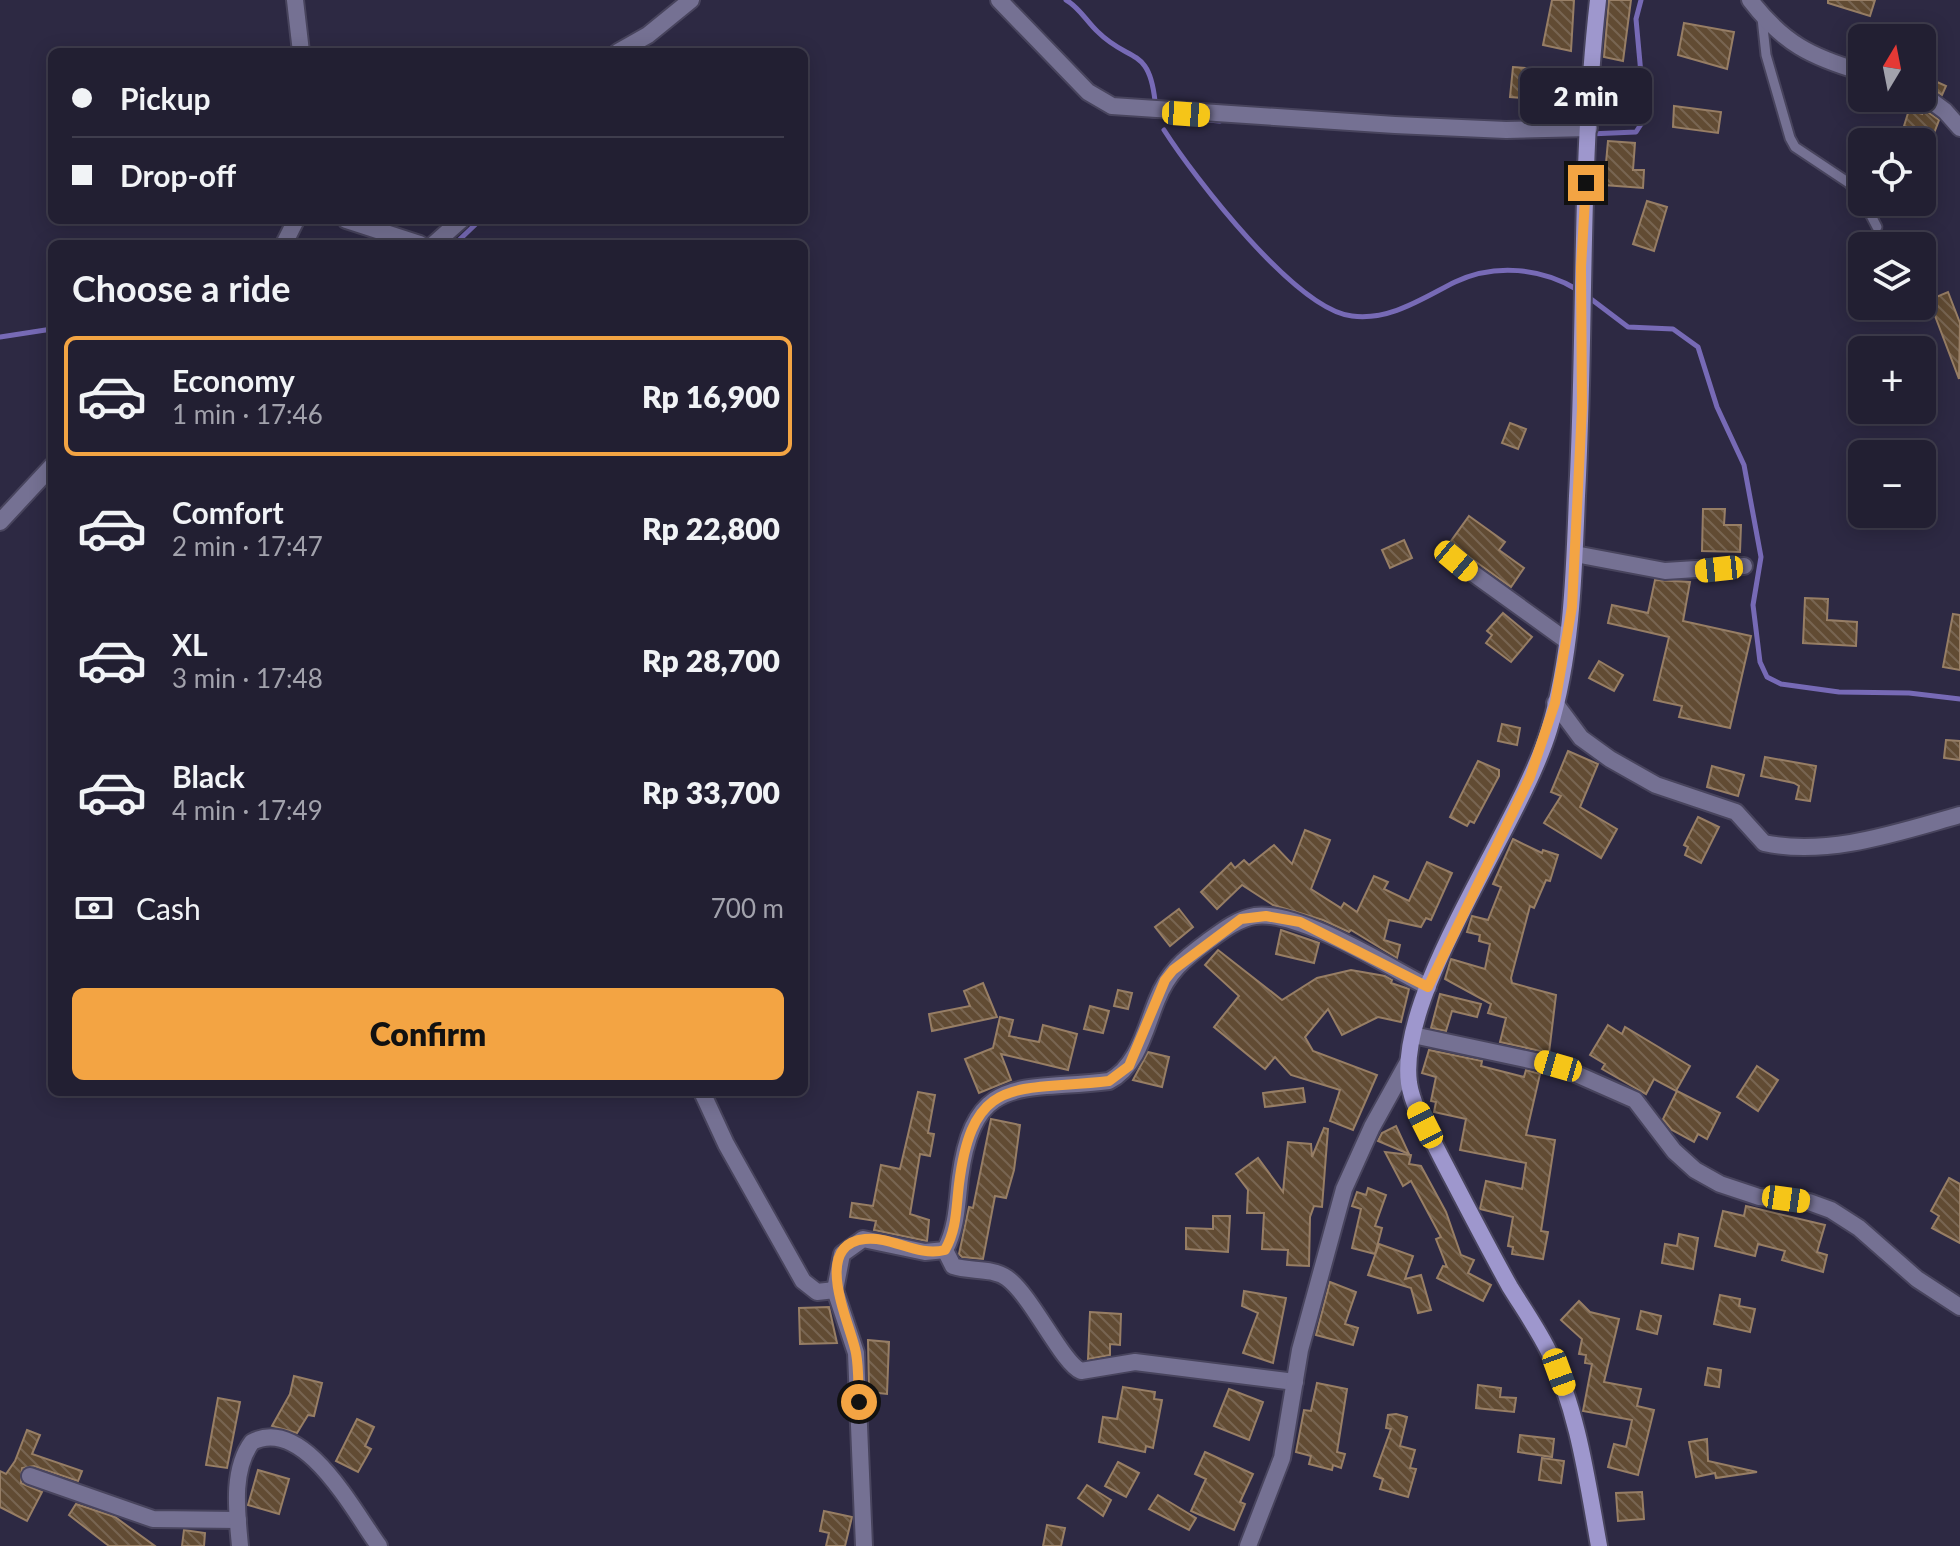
<!DOCTYPE html>
<html lang="en">
<head>
<meta charset="utf-8">
<style>
  :root { --surface:#221f32; --page:#2e2c3e; --text:#f1f3f6; --muted:#a2a2ac; --line:#3f3d4d; --accent:#f3a443 }
  body { margin:0; font-family:Lato,sans-serif; background:var(--page); color:var(--text); height:100vh; display:flex; flex-direction:column; font-size:30px; white-space:nowrap }
  * { box-sizing:border-box; margin:0 }
  p { font-size:26px; color:var(--muted) }
  .icon { flex:none; width:44px; height:44px; fill:none; stroke:currentColor; stroke-width:2; stroke-linecap:round; stroke-linejoin:round }
  .map { position:relative; flex:1; overflow:hidden }
  .panel { position:absolute; left:48px; top:240px; width:760px; height:856px; display:flex; flex-direction:column; background:var(--surface); border-radius:12px; box-shadow:0 4px 20px #0003,0 0 0 2px var(--line) }
  .panel>* { flex:none }
  .hud { position:absolute; left:48px; top:48px; width:760px; height:176px; border-radius:12px; box-shadow:0 4px 20px #0003,0 0 0 2px var(--line); display:grid; align-content:center; height:176px; padding:0 24px; background:var(--surface) }
  .needle { width:52px; rotate:10deg }
  .fabs { position:absolute; left:1848px; top:24px; display:grid; gap:16px }
  .fabs a { display:grid; place-items:center; width:88px; height:88px; border-radius:12px; background:var(--surface); box-shadow:0 4px 20px #0003,0 0 0 2px var(--line); font-size:40px }
  .end { position:absolute; width:36px; height:36px; margin:-18px; border:10px solid #f3a443; background:#111; box-shadow:0 0 0 4px #111 }
  .from { border-radius:50% }
  .bubble { position:absolute; height:56px; border-radius:12px; background:var(--surface); box-shadow:0 4px 20px #0003,0 0 0 2px var(--line); font-size:26px; font-weight:800; line-height:56px; text-align:center }
  .car { position:absolute; width:24px; height:48px; margin:-24px -12px; border-radius:10px; box-shadow:0 0 6px 2px #0007; background:linear-gradient(#f5c518 24%,#345 0 40%,#f5c518 0 76%,#345 0 86%,#f5c518 0) }
  .hud b { display:flex; align-items:center; gap:28px; height:76px; font-size:30px }
  .hud b+b { border-top:2px solid var(--line) }
  .hud i { width:20px; height:20px; background:var(--text) }
  ul { padding:0; list-style:none }
  li { display:flex; align-items:center; gap:24px; height:120px; margin:0 16px 12px; padding:0 8px; border:4px solid transparent; border-radius:12px }
  li div { flex:1 }
  li b { display:block; font-size:30px }
  li em { font-style:normal; font-weight:800 }
  li.selected { border-color:var(--accent) }
  li>.icon { width:72px; height:72px; stroke-width:1.5 }
  h2 { padding:0 24px; font-size:36px; line-height:96px }
  .pay { display:flex; align-items:center; gap:20px; height:88px; padding:0 24px; font-size:30px }
  .pay p { margin-inline-start:auto }
  .cta { display:flex; gap:16px; margin-top:auto; padding:16px 24px }
  .cta a { flex:1; height:92px; border-radius:12px; background:var(--accent); color:#111; font-size:32px; font-weight:800; line-height:92px; text-align:center }
  .map>svg:first-child { display:block }
  .lines { fill:none; stroke-linecap:round; stroke-linejoin:round }
  .stream { stroke:#776ab6; stroke-width:5 }
  .building { fill:url(#building-back-hatch); stroke:#977e65; stroke-width:2 }
  .service-casing { stroke:#48445d; stroke-width:13 }
  .minor-casing { stroke:#48445d; stroke-width:20 }
  .secondary-casing { stroke:#48445d; stroke-width:20 }
  .service { stroke:#757193; stroke-width:9 }
  .minor { stroke:#757193; stroke-width:16 }
  .secondary { stroke:#9e97cd; stroke-width:16 }
  .route { stroke:#f3a443; stroke-width:10 }
</style>
</head>
<body>
<div class="map">
<svg width="1960" height="1546" viewBox="0 0 1960 1546">
  <defs>
    <pattern id="building-back-hatch" width="6" height="6" patternUnits="userSpaceOnUse" patternTransform="scale(2)"><rect width="6" height="6" fill="#614b33"/><path d="M-1 5l2 2M0 0l6 6M5-1l2 2" fill="none" stroke="#786552"/></pattern>
  </defs>
  <rect width="100%" height="100%" fill="#2d2943"/>
  <g class="lines">
    <g class="stream">
      <path d="M1066,0C1079,7 1087,22 1098,32C1129,63 1149,46 1155,101"/>
      <path d="M1118,113L1220,121"/>
      <path d="M1164,130C1194,177 1296,310 1352,316C1390,321 1423,298 1455,282C1495,263 1542,268 1578,290"/>
      <path d="M1589,134L1636,132L1645,118L1636,19L1641,0"/>
      <path d="M455,244L480,220"/>
      <path d="M1587,296L1628,327L1673,329L1698,347L1717,407L1744,465L1761,557L1753,605L1760,662L1767,677L1781,684L1839,692L1909,693L1960,699"/>
      <path d="M0,337L52,329"/>
    </g>
  </g>
  <g class="building">
    <path d="M1552,0H1574L1571,51L1543,45Z"/>
    <path d="M1609,0H1631L1623,61L1604,57Z"/>
    <path d="M1828,0H1875L1870,16L1828,3Z"/>
    <path d="M1684,23L1734,32L1727,69L1678,55Z"/>
    <path d="M1513,67L1561,71L1558,89L1537,85L1536,99L1510,97Z"/>
    <path d="M1926,77L1946,86L1942,95L1924,83Z"/>
    <path d="M1609,82L1627,85L1623,111L1605,109Z"/>
    <path d="M1674,106L1721,112L1718,133L1673,127Z"/>
    <path d="M1922,108L1939,120L1933,136L1924,132L1922,136V132L1904,126L1909,110L1922,114Z"/>
    <path d="M1608,141L1635,143L1633,170H1644L1643,188L1604,185Z"/>
    <path d="M1647,201L1667,207L1654,251L1633,244Z"/>
    <path d="M1948,292L1960,323L1959,379L1929,300Z"/>
    <path d="M1510,423L1526,429L1518,449L1502,443Z"/>
    <path d="M1703,509H1725L1724,525H1741L1740,552L1702,551Z"/>
    <path d="M1469,516L1505,542L1499,550L1524,568L1511,587L1462,552L1446,548Z"/>
    <path d="M1404,540L1412,558L1390,568L1382,550Z"/>
    <path d="M1655,580L1690,582L1683,621L1751,636L1730,728L1679,717L1682,706L1654,700L1669,637L1608,623L1612,605L1648,613Z"/>
    <path d="M1805,598L1828,599L1827,620L1857,622L1856,646L1803,643Z"/>
    <path d="M1503,613L1532,637L1511,662L1486,643L1492,635L1487,631Z"/>
    <path d="M1953,614L1960,615V670L1943,667Z"/>
    <path d="M1599,661L1623,675L1614,691L1589,678Z"/>
    <path d="M1502,724L1520,728L1517,745L1498,741Z"/>
    <path d="M1946,740L1960,741V760L1944,758Z"/>
    <path d="M1568,751L1598,764L1580,807L1617,829L1601,858L1544,823L1561,796L1551,792Z"/>
    <path d="M1765,757L1816,766L1810,801L1796,799L1799,786L1794,783L1761,776Z"/>
    <path d="M1478,761L1499,770V776L1474,823L1470,821L1467,826L1450,817Z"/>
    <path d="M1712,766L1744,775L1738,796L1707,787Z"/>
    <path d="M1698,817L1719,827L1701,863L1685,855L1688,847L1684,845Z"/>
    <path d="M1305,830L1330,840L1311,889L1341,908L1344,903L1357,912L1374,876L1388,882L1384,889L1409,901L1427,862L1452,873L1431,920L1426,918L1421,927L1389,920L1384,940L1400,945L1397,958L1351,930L1349,932L1323,920L1273,905L1242,885L1217,909L1201,892L1231,863L1235,868L1244,860L1249,865L1274,845L1292,864Z"/>
    <path d="M1513,839L1542,853L1543,850L1558,855L1550,881L1546,880L1534,908L1530,906L1511,978L1512,983L1556,995L1549,1053L1500,1042L1506,1018L1488,1013L1491,1004L1445,979L1451,959L1485,969L1490,944L1479,941L1480,935L1467,932L1472,916L1488,920L1501,887L1493,884Z"/>
    <path d="M1179,909L1193,927L1170,946L1155,927Z"/>
    <path d="M1281,930L1319,943L1314,963L1276,954Z"/>
    <path d="M1218,950L1282,1000L1317,978L1351,970L1385,976L1392,980L1391,983L1409,989L1401,1022L1378,1017L1342,1035L1328,1009L1305,1037L1313,1051L1377,1075L1353,1130L1330,1121L1340,1090L1291,1075L1275,1057L1265,1069L1214,1027L1239,996L1205,965Z"/>
    <path d="M983,983L997,1017L932,1031L929,1014L970,1006L964,991Z"/>
    <path d="M1118,990L1132,993L1128,1009L1114,1006Z"/>
    <path d="M1440,994L1481,1004L1477,1017L1452,1011L1446,1031L1431,1028Z"/>
    <path d="M1090,1006L1109,1011L1103,1033L1084,1029Z"/>
    <path d="M1000,1017L1013,1020L1009,1036L1039,1042L1043,1025L1077,1034L1068,1070L1001,1054L1011,1080L979,1093L965,1059L993,1048Z"/>
    <path d="M1608,1025L1622,1034L1625,1027L1690,1066L1676,1091L1654,1079L1646,1094L1602,1069L1605,1064L1590,1055Z"/>
    <path d="M1429,1050L1482,1061L1481,1066L1524,1077L1526,1070L1540,1074L1526,1135L1555,1140L1541,1231L1548,1232L1543,1259L1512,1254L1513,1247L1508,1246L1513,1217L1480,1209L1486,1181L1522,1189L1526,1163L1460,1150L1466,1119L1434,1112L1436,1102L1431,1101L1436,1077L1422,1073Z"/>
    <path d="M1148,1052L1169,1057L1162,1087L1133,1080Z"/>
    <path d="M1757,1066L1778,1080L1758,1111L1737,1097Z"/>
    <path d="M1303,1088L1305,1102L1265,1107L1263,1093Z"/>
    <path d="M1677,1091L1720,1113L1707,1139L1698,1134L1694,1142L1672,1130L1663,1119Z"/>
    <path d="M918,1092L935,1095L928,1133L934,1134L930,1156L920,1154L910,1214L929,1220L927,1241L874,1230L876,1221L850,1217L852,1203L873,1206L881,1165L900,1169Z"/>
    <path d="M991,1119L1020,1125L1014,1170L1006,1198L995,1196L983,1259L962,1257L959,1254L969,1207L973,1208Z"/>
    <path d="M1396,1126L1409,1154L1378,1141L1382,1133Z"/>
    <path d="M1324,1128L1328,1129L1322,1207L1314,1206L1310,1217L1309,1266L1287,1265L1288,1250L1262,1249L1264,1213H1247L1248,1190L1236,1174L1258,1158L1283,1192L1288,1142L1311,1144L1312,1157Z"/>
    <path d="M1385,1152L1411,1155L1409,1164L1421,1166L1446,1212L1461,1255L1474,1260L1468,1273L1491,1285L1483,1301L1437,1278L1443,1266L1447,1267L1436,1239L1441,1237L1411,1181L1403,1186Z"/>
    <path d="M1949,1178L1960,1184V1243L1932,1228L1939,1216L1931,1211Z"/>
    <path d="M1368,1188L1386,1195L1375,1226L1382,1228L1375,1254L1352,1248L1361,1209L1352,1206L1357,1192L1366,1195Z"/>
    <path d="M1746,1206L1825,1225L1817,1252L1827,1255L1823,1272L1782,1260L1785,1251L1758,1244L1755,1256L1715,1246L1723,1211L1744,1216Z"/>
    <path d="M1213,1216H1230L1228,1252L1186,1249V1228L1213,1229Z"/>
    <path d="M1679,1234L1698,1238L1693,1269L1662,1263L1665,1244L1677,1246Z"/>
    <path d="M1379,1244L1413,1256L1405,1279L1421,1275L1431,1310L1418,1313L1411,1288L1368,1275Z"/>
    <path d="M1330,1282L1356,1292L1345,1324L1358,1328L1353,1345L1316,1335Z"/>
    <path d="M1244,1291L1286,1298L1273,1363L1243,1353L1258,1313L1242,1306Z"/>
    <path d="M1720,1295L1740,1299L1739,1306L1755,1309L1750,1332L1714,1324Z"/>
    <path d="M1579,1301L1590,1312L1619,1319L1604,1382L1641,1389L1637,1406L1654,1410L1638,1475L1608,1467L1614,1444L1626,1447L1632,1420L1583,1411L1592,1364L1585,1363L1586,1355L1579,1354L1582,1339L1561,1320Z"/>
    <path d="M829,1307L837,1343L800,1344L799,1308Z"/>
    <path d="M1641,1311L1661,1316L1657,1334L1637,1329Z"/>
    <path d="M1090,1312L1121,1314L1120,1345L1110,1344V1355L1088,1359Z"/>
    <path d="M868,1340L889,1342L887,1394L869,1392Z"/>
    <path d="M1708,1368L1721,1370L1719,1387L1705,1385Z"/>
    <path d="M294,1376L322,1383L314,1416L308,1415L297,1433L272,1426L290,1394Z"/>
    <path d="M1317,1383L1347,1389L1337,1452L1345,1454L1341,1468L1333,1465L1332,1470L1309,1464L1311,1456L1296,1452L1304,1410L1311,1411Z"/>
    <path d="M1478,1385L1501,1388L1500,1397L1516,1398L1514,1412L1476,1408Z"/>
    <path d="M1123,1387L1155,1392L1154,1399L1162,1400L1153,1448L1146,1446L1145,1452L1099,1442L1103,1417L1117,1419Z"/>
    <path d="M1229,1389L1263,1402L1249,1440L1214,1426Z"/>
    <path d="M218,1398L240,1402L227,1468L206,1465Z"/>
    <path d="M1396,1414L1407,1417L1400,1446L1415,1450L1410,1468L1416,1469L1408,1497L1380,1489L1383,1479L1374,1476L1391,1429L1386,1428L1388,1415Z"/>
    <path d="M357,1419L374,1427L365,1446L371,1449L358,1472L336,1461Z"/>
    <path d="M27,1430L40,1435L32,1454L82,1471L78,1481L34,1466L22,1468L21,1483L42,1492L27,1521L0,1507V1471L6,1474L15,1461Z"/>
    <path d="M1520,1435L1554,1439L1552,1457L1518,1452Z"/>
    <path d="M1707,1439L1708,1461L1757,1472L1716,1478L1715,1473L1696,1477L1689,1442Z"/>
    <path d="M1205,1452L1253,1474L1240,1502L1245,1504L1234,1530L1191,1511L1206,1479L1195,1474Z"/>
    <path d="M1542,1458L1564,1461L1561,1483L1539,1480Z"/>
    <path d="M1118,1462L1139,1473L1126,1497L1105,1486Z"/>
    <path d="M258,1470L289,1479L279,1514L248,1505Z"/>
    <path d="M1087,1485L1111,1500L1103,1516L1078,1498Z"/>
    <path d="M1642,1492L1644,1519L1618,1521L1616,1493Z"/>
    <path d="M1158,1495L1196,1518L1189,1530L1149,1509Z"/>
    <path d="M76,1504L115,1517L155,1546H109L69,1515Z"/>
    <path d="M824,1511L852,1517L845,1546H826L829,1533L820,1531Z"/>
    <path d="M1047,1525L1065,1528L1061,1546H1043Z"/>
    <path d="M184,1530L205,1533L204,1546H182Z"/>
  </g>
  <g class="lines">
    <defs>
      <g id="service">
        <path d="M1762,18L1766,55L1790,138L1795,147L1849,183L1862,199"/>
        <path d="M1864,202L1877,227"/>
      </g>
      <g id="minor">
        <path d="M295,0L301,52"/>
        <path d="M999,0L1088,92L1112,106L1395,125L1506,130L1589,128"/>
        <path d="M1750,0C1783,43 1811,57 1862,72"/>
        <path d="M618,52L648,35L691,0"/>
        <path d="M1922,94L1945,111L1960,128"/>
        <path d="M346,220L420,244"/>
        <path d="M284,244L296,220"/>
        <path d="M434,244L461,220"/>
        <path d="M0,522L52,466"/>
        <path d="M1575,554L1665,571L1744,566"/>
        <path d="M1456,561L1567,641"/>
        <path d="M1555,703L1581,738L1610,759L1656,785L1736,812L1764,843C1828,857 1899,832 1960,815"/>
        <path d="M1413,1035L1558,1066L1635,1100L1674,1151L1695,1170L1720,1184L1759,1197L1809,1202L1831,1210L1859,1228L1917,1279L1960,1307"/>
        <path d="M702,1092L726,1144L803,1281L817,1292L835,1290"/>
        <path d="M945,1250L953,1266C970,1272 991,1267 1007,1278C1032,1296 1062,1363 1081,1371L1135,1362L1295,1382"/>
        <path d="M30,1476L153,1519L238,1520"/>
        <path d="M240,1546C237,1513 231,1470 252,1442C304,1415 354,1512 379,1546"/>
        <path d="M864,1546L856,1353L835,1290L842,1254L863,1239L925,1252L945,1250C957,1227 957,1204 960,1178C974,1071 1022,1092 1109,1081C1138,1066 1145,1029 1157,1000C1168,972 1184,959 1207,942C1222,931 1237,919 1255,916C1299,910 1387,966 1428,987"/>
        <path d="M1248,1546L1282,1458L1300,1350L1344,1189L1372,1127L1408,1062"/>
      </g>
      <path id="secondary" d="M1598,0C1579,165 1586,331 1577,496C1574,574 1572,655 1549,730C1520,826 1397,991 1409,1083C1413,1109 1430,1134 1441,1157C1464,1201 1486,1244 1510,1287C1523,1308 1537,1328 1548,1350C1578,1410 1587,1480 1599,1546"/>
    </defs>
    <use href="#service" class="service-casing"/>
    <use href="#minor" class="minor-casing"/>
    <use href="#secondary" class="secondary-casing"/>
    <use href="#service" class="service"/>
    <use href="#minor" class="minor"/>
    <use href="#secondary" class="secondary"/>
  </g>
  <g class="lines">
    <path class="route" d="M859,1402C858,1386 859,1369 856,1353C851,1325 810,1245 865,1239C892,1236 917,1257 945,1250C957,1229 956,1208 959,1184C973,1072 1017,1092 1109,1081L1129,1066L1165,980L1173,970L1241,919L1266,916L1300,922L1428,987L1530,777L1555,703L1572,607L1582,408L1581,267L1586,183"/>
  </g>
</svg>
<div class="fabs">
<a><svg class="needle" viewBox="-14 -14 28 28"><path d="M0-13l5 13h-10z" fill="#e53935"/><path d="M0 13l5-13h-10z" fill="#a2a2ac"/></svg></a>
<a><svg class="icon" aria-label="locate" viewBox="0 0 24 24"><circle cx="12" cy="12" r="6"/><path d="M12 2v4M12 18v4M2 12h4M18 12h4"/></svg></a>
<a><svg class="icon" aria-label="layers" viewBox="0 0 24 24"><path d="M12 4l9 5-9 5-9-5zM3 14l9 5 9-5"/></svg></a>
<a>+</a>
<a>−</a>
</div>
<i class="end from" style="left:859px;top:1402px"></i>
<i class="end" style="left:1586px;top:183px"></i>
<div class="bubble" style="left:1520px;top:68px;width:132px">2 min</div>
<i class="car" style="left:1186px;top:114px;rotate:94deg"></i>
<i class="car" style="left:1456px;top:561px;rotate:130deg"></i>
<i class="car" style="left:1719px;top:569px;rotate:264deg"></i>
<i class="car" style="left:1558px;top:1066px;rotate:286deg"></i>
<i class="car" style="left:1425px;top:1125px;rotate:333deg"></i>
<i class="car" style="left:1786px;top:1199px;rotate:98deg"></i>
<i class="car" style="left:1559px;top:1372px;rotate:160deg"></i>
<div class="hud">
<b><i class="from"></i>Pickup</b>
<b><i></i>Drop-off</b>
</div>
<section class="panel">
<h2>Choose a ride</h2>
<ul>
<li class="selected"><svg class="icon" aria-label="car" viewBox="0 0 24 24"><path d="M5 17H2v-5l4-1 3-4h7l3 4 3 1v5h-3M9 17h6M6 11h13"/><circle cx="7" cy="17" r="2"/><circle cx="17" cy="17" r="2"/></svg><div><b>Economy</b><p>1 min · 17:46</p></div><em>Rp 16,900</em></li>
<li><svg class="icon" aria-label="car" viewBox="0 0 24 24"><path d="M5 17H2v-5l4-1 3-4h7l3 4 3 1v5h-3M9 17h6M6 11h13"/><circle cx="7" cy="17" r="2"/><circle cx="17" cy="17" r="2"/></svg><div><b>Comfort</b><p>2 min · 17:47</p></div><em>Rp 22,800</em></li>
<li><svg class="icon" aria-label="car" viewBox="0 0 24 24"><path d="M5 17H2v-5l4-1 3-4h7l3 4 3 1v5h-3M9 17h6M6 11h13"/><circle cx="7" cy="17" r="2"/><circle cx="17" cy="17" r="2"/></svg><div><b>XL</b><p>3 min · 17:48</p></div><em>Rp 28,700</em></li>
<li><svg class="icon" aria-label="car" viewBox="0 0 24 24"><path d="M5 17H2v-5l4-1 3-4h7l3 4 3 1v5h-3M9 17h6M6 11h13"/><circle cx="7" cy="17" r="2"/><circle cx="17" cy="17" r="2"/></svg><div><b>Black</b><p>4 min · 17:49</p></div><em>Rp 33,700</em></li>
</ul>
<div class="pay"><svg class="icon" aria-label="cash" viewBox="0 0 24 24"><path d="M3 7h18v10H3z"/><circle cx="12" cy="12" r="2"/></svg>Cash<p>700 m</p></div>
<div class="cta"><a>Confirm</a></div>
</section>
</div>
</body>
</html>
